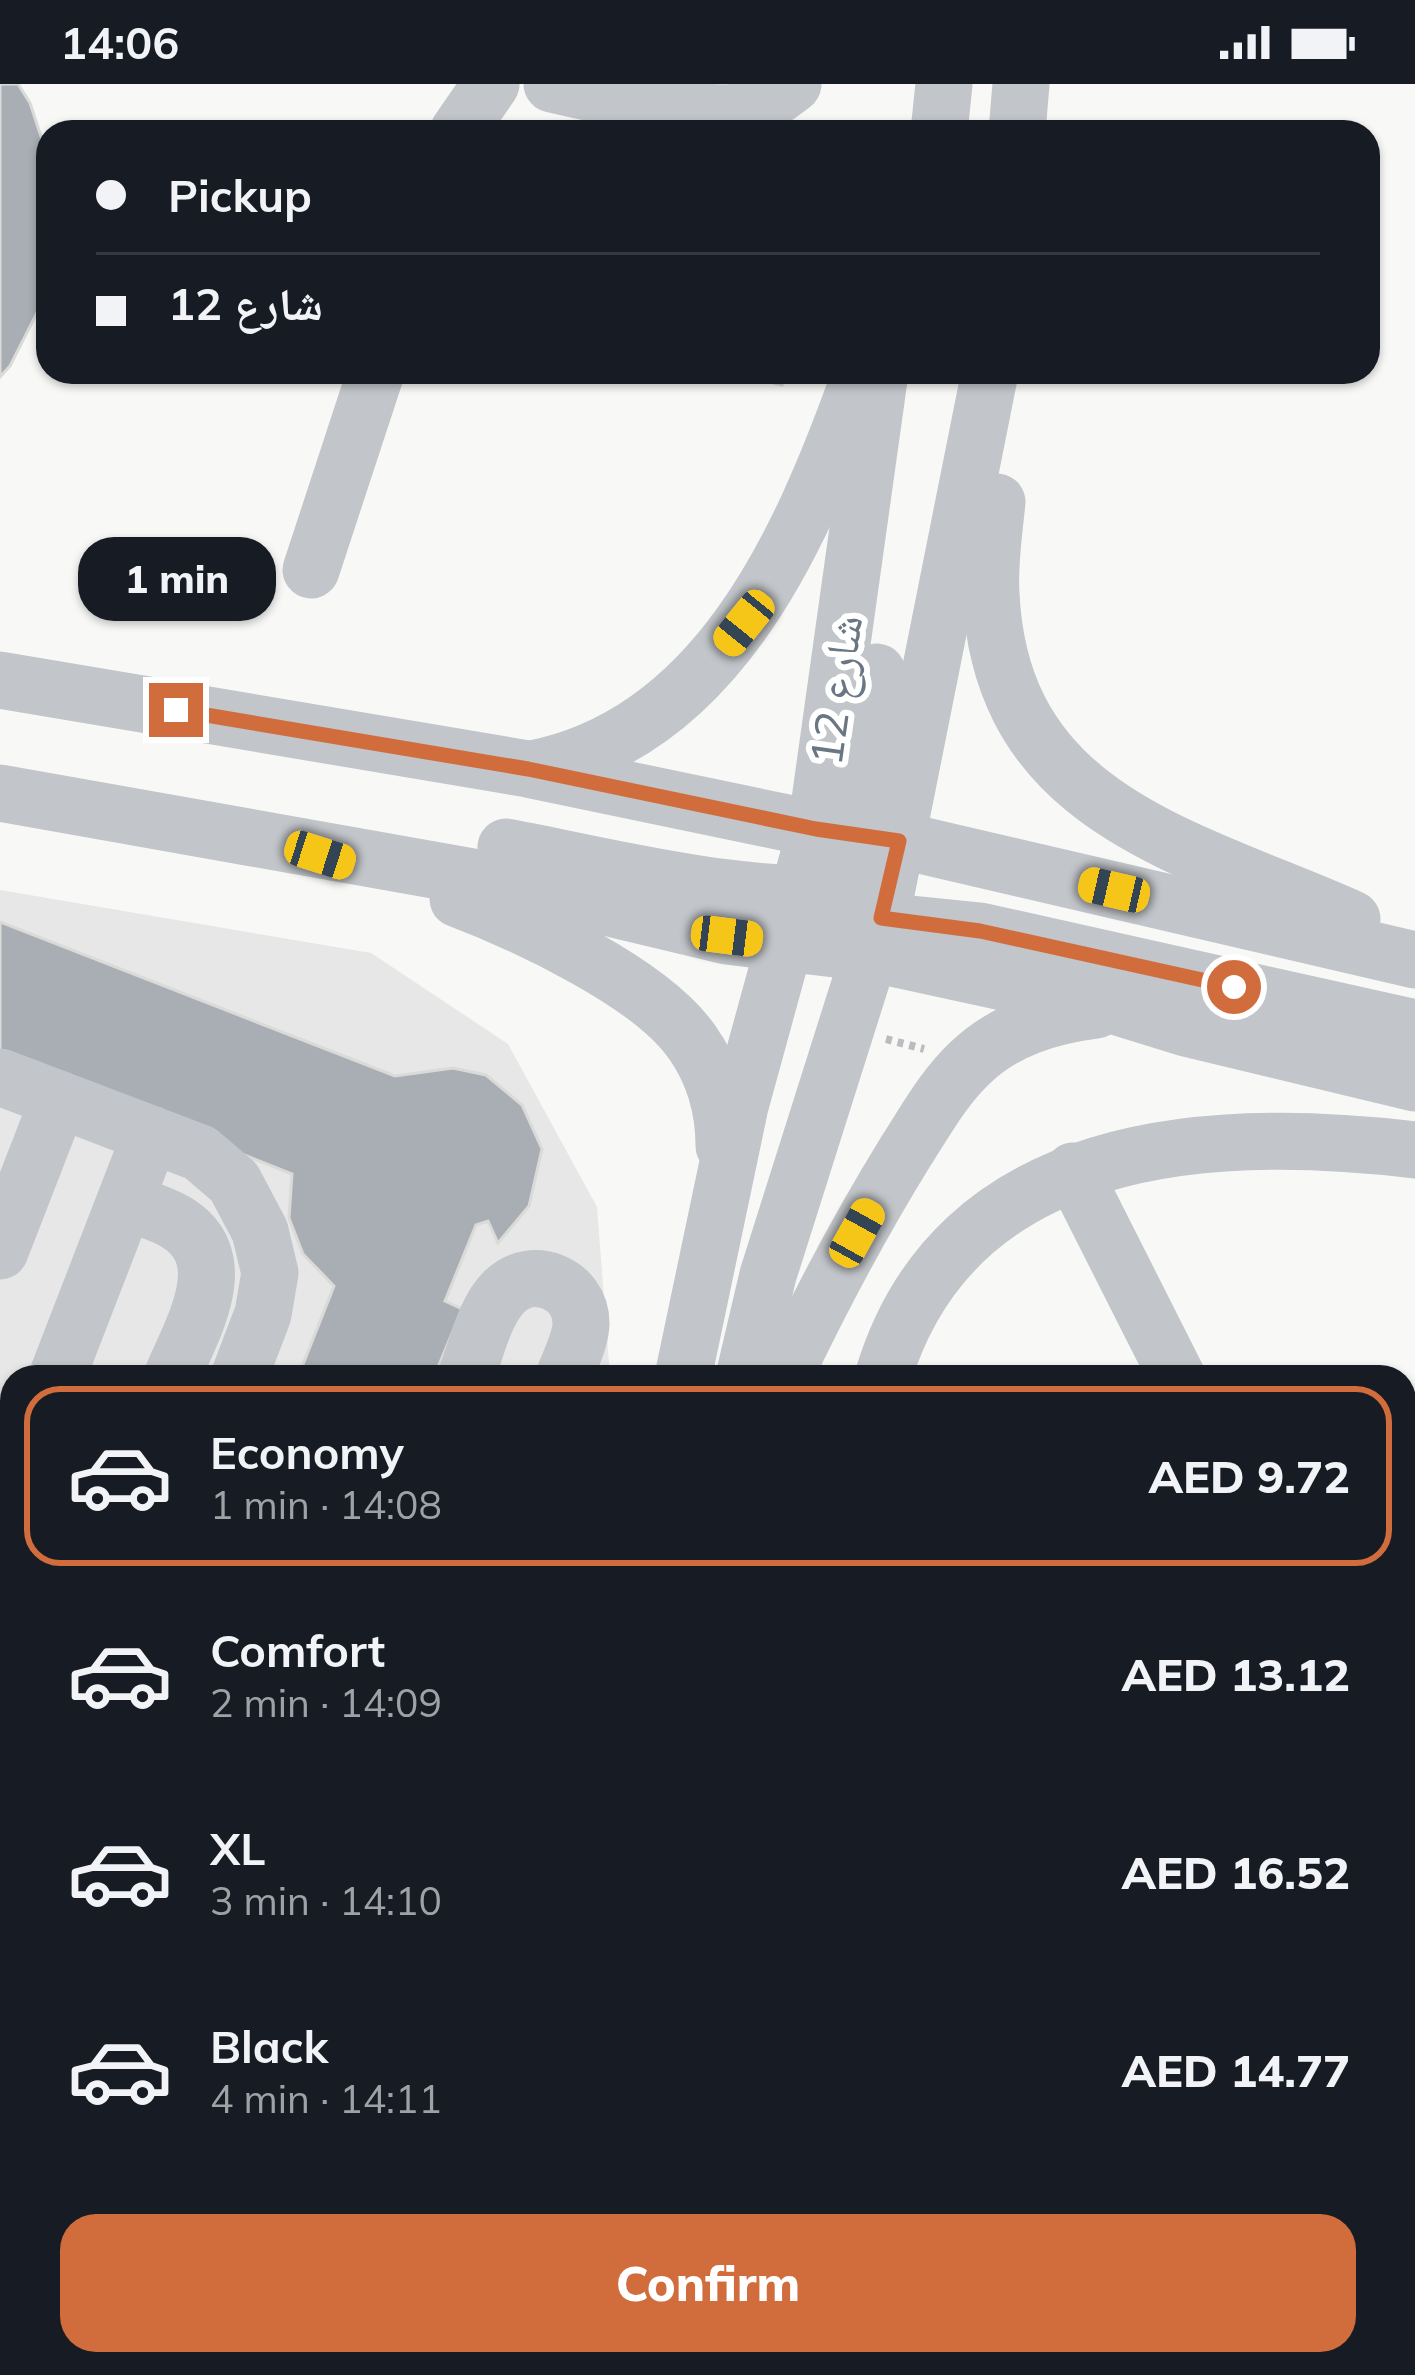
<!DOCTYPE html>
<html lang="en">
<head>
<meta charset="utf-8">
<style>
  :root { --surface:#171b24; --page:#242831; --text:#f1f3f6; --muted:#9ea1a6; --line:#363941; --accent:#d16d3d }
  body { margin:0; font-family:Mulish,"Noto Naskh Arabic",sans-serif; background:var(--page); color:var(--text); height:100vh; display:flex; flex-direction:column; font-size:45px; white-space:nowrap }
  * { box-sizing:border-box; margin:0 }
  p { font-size:39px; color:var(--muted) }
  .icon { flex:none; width:66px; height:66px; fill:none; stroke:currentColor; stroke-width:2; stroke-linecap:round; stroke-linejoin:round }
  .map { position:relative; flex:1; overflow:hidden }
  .sheet { position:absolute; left:0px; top:1281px; width:1416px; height:1011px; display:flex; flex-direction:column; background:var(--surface); border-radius:36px 36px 0 0; box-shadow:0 3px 9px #0004 }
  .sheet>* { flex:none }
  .guide { position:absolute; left:36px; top:36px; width:1344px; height:264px; border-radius:36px; box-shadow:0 3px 9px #0004; display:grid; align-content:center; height:264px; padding:0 60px; background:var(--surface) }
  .end { position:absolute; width:54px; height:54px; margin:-27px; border:15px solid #d16d3d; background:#fff; box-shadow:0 0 0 6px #fff }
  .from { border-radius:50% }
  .bubble { position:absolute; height:84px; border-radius:36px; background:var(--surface); box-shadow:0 3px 9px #0004; font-size:39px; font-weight:800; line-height:84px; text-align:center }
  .car { position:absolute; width:36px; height:72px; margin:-36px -18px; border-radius:15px; box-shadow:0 0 9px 3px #0007; background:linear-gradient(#f5c518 24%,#345 0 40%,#f5c518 0 76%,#345 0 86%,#f5c518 0) }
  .guide b { display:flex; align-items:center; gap:42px; height:114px; font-size:45px }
  .guide b+b { border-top:3px solid var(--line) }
  .guide i { width:30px; height:30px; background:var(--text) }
  ul { padding:21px 0 0; list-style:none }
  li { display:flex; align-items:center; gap:36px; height:180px; margin:0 24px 18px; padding:0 36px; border:6px solid transparent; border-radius:36px }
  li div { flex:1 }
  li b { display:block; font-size:45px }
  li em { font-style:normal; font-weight:800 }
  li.on { border-color:var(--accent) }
  li>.icon { width:108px; height:108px; stroke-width:1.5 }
  .action { display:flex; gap:24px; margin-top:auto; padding:24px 60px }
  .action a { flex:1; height:138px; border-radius:36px; background:var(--accent); color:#fff; font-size:48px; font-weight:800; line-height:138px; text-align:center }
  .status { display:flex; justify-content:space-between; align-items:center; height:84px; padding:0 60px; background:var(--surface); direction:ltr }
  .status svg { height:33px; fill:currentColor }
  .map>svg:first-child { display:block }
  .built { fill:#e6e7e6 }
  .building { fill:#a8aeb4; stroke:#dadad8; stroke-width:3 }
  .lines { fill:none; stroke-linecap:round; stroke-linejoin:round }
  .path { stroke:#babcbf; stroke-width:8; stroke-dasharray:6 6; stroke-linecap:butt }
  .minor { stroke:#c2c5c9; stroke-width:57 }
  .route { stroke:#d16d3d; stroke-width:15 }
  .labels { text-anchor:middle; stroke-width:12; stroke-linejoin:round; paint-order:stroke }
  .street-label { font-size:45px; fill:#6a7684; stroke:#fff }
</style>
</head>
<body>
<div class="status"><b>14:06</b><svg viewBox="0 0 49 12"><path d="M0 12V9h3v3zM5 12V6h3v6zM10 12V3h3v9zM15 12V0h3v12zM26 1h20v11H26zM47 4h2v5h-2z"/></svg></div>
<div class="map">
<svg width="1415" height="2291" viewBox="0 0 1415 2291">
  <rect width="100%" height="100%" fill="#f8f8f6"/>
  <path class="built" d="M0,806L371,869L508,960L597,1123L610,1293H12V2095L0,2091Z"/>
  <g class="building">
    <path d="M0,0H18L30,19L48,74V189L41,221L10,282L0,293Z"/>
    <path d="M728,288H786L782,301Z"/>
    <path d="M0,838L395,992L453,984L486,991L522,1021L542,1065L529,1122L498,1159L488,1137L476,1141L445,1217L462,1225L434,1293H298L334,1202L303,1170L289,1134L292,1090L0,973Z"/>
  </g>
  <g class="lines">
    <path class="path" d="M886,955L924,965"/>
    <g class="minor">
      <path d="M552,0C595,10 703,35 743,27C761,24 779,11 793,0"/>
      <path d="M458,48L491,0"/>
      <path d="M939,48L944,0"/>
      <path d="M1017,48L1021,0"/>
      <path d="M997,418C994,448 989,479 991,510C1001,726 1188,762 1352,835"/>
      <path d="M311,486L376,288"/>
      <path d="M0,596L528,685L816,745L899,756L1415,876"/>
      <path d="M532,685C714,650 799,461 856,303"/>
      <path d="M0,709L501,798L727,852L869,869L1118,923L1186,944L1415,999"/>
      <path d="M506,763C581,776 789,830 852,800C871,791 885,773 899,756"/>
      <path d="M855,788L877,588"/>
      <path d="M458,815C526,841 650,898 692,958C714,989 724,1024 724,1062"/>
      <path d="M842,833L980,847L1415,944"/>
      <path d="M0,993L200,1069L234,1098L260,1147L270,1189L263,1230L239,1293"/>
      <path d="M1073,1087L1177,1293"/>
      <path d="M127,1118C144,1125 164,1130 179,1140C235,1177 191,1246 172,1293"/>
      <path d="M0,1167L59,1015"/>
      <path d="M57,1293L151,1050"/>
      <path d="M466,1293C476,1267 484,1227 505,1207C533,1180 581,1200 581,1239C581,1256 570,1276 564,1293"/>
      <path d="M683,1293L740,1022L816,745L880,288"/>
      <path d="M744,1293L768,1191L881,834L990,288"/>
      <path d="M784,1293C821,1215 861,1140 906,1067C926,1036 944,1003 971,978C1006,945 1050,932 1096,926"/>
      <path d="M883,1293C954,1056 1207,1041 1415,1066"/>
      <path d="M1404,1364L1415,1366"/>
      <path d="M3,1437L12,1412"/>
      <path d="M0,1475L12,1479"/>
      <path d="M1404,1697L1415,1664"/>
      <path d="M0,2090L12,2095"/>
      <path d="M1404,2141L1415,2145"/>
      <path d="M0,2258L12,2262"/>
      <path d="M67,2280L102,2291"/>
      <path d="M490,2280L507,2291"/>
      <path d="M1330,2280L1345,2291"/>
      <path d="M1183,2283L1207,2291"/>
      <path d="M383,2291L405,2280"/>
      <path d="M844,2291L848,2280"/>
    </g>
  </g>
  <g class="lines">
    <path class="route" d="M176,626L528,685L816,745L899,757L881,834L980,847L1234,903"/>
  </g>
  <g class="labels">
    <g class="street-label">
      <text transform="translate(836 606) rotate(-82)" y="16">شارع 12</text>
    </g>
  </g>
</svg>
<i class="end from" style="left:1234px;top:903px"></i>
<i class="end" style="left:176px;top:626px"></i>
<div class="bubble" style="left:78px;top:453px;width:198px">1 min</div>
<i class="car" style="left:744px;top:539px;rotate:219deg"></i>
<i class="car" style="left:320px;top:771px;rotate:108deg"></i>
<i class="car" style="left:1114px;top:806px;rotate:283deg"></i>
<i class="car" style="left:727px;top:852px;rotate:97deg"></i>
<i class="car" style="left:857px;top:1149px;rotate:29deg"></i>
<div class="guide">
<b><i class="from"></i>Pickup</b>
<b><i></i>شارع 12</b>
</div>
<section class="sheet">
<ul>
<li class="on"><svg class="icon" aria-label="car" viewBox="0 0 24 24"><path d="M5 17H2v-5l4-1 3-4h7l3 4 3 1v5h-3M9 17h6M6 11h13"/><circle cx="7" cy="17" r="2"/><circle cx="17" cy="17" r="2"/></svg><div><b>Economy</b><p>1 min · 14:08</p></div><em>AED 9.72</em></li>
<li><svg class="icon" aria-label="car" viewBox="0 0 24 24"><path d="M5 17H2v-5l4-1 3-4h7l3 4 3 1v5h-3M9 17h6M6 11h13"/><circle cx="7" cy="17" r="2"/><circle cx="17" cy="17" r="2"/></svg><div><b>Comfort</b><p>2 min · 14:09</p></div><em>AED 13.12</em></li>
<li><svg class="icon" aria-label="car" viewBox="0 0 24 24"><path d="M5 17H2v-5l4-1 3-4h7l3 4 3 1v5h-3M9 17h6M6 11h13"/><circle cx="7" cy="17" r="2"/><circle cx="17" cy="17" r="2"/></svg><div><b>XL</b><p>3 min · 14:10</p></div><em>AED 16.52</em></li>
<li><svg class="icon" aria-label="car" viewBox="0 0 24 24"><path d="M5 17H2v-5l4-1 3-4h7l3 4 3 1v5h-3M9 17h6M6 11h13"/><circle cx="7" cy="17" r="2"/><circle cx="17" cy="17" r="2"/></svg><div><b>Black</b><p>4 min · 14:11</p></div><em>AED 14.77</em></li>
</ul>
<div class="action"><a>Confirm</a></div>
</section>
</div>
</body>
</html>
